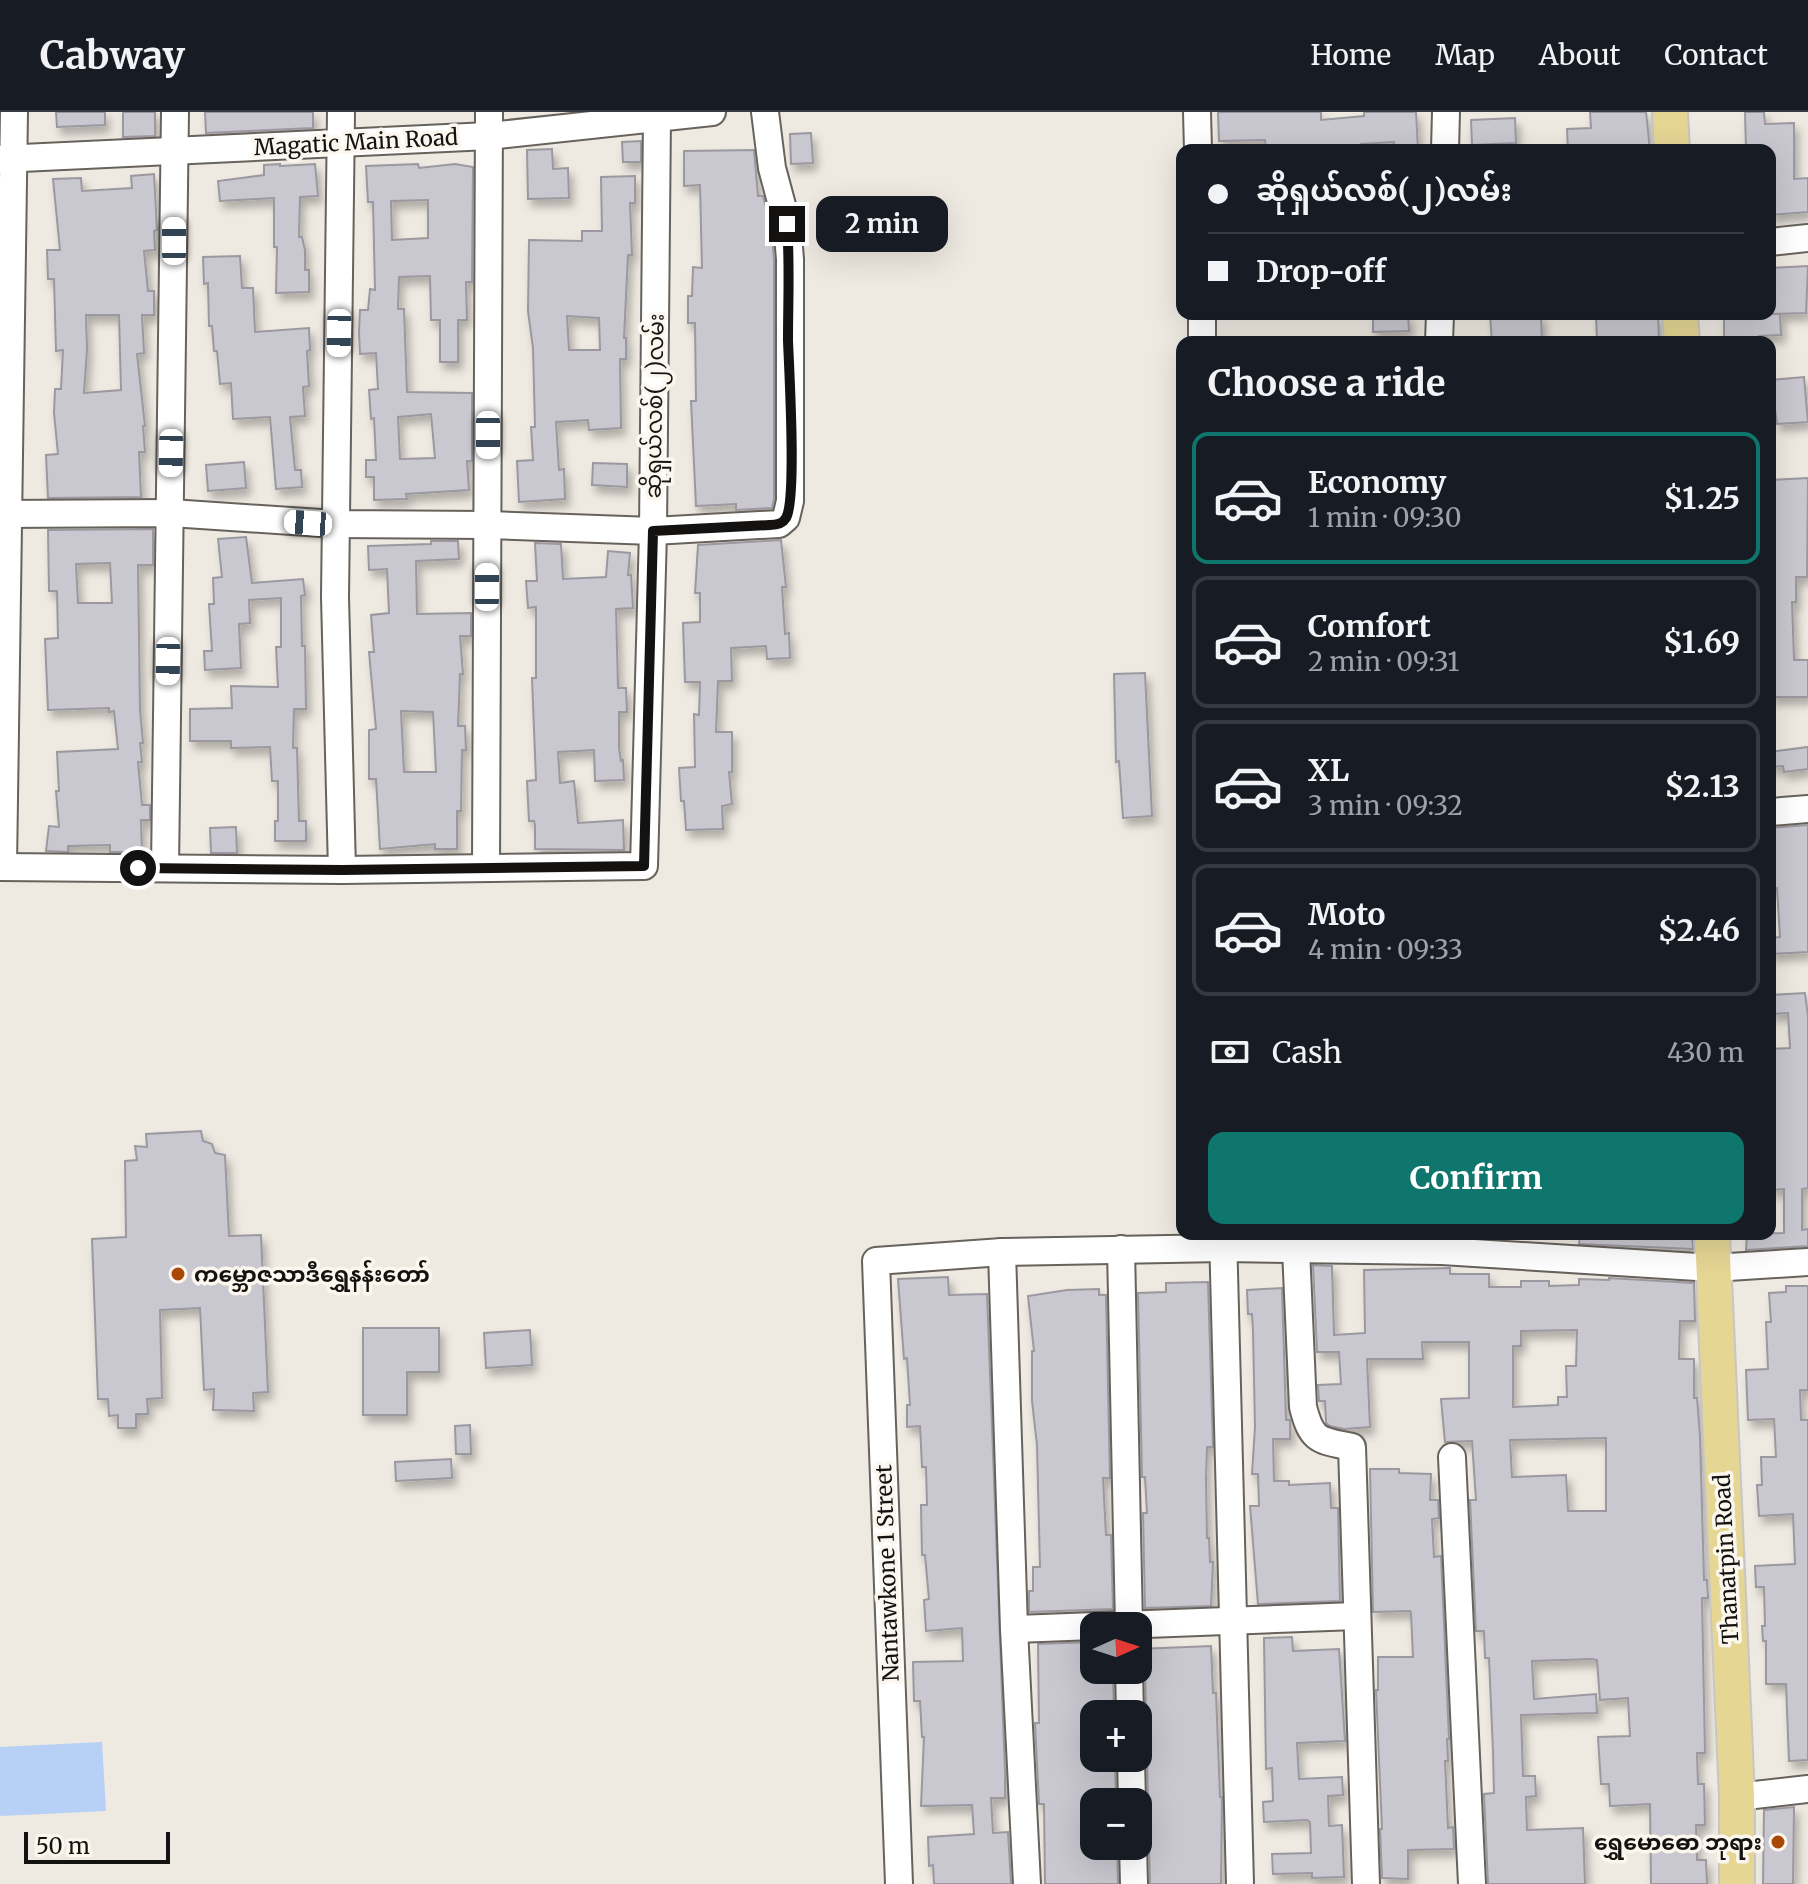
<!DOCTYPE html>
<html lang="en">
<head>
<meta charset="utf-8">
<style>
  :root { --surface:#171b24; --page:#242831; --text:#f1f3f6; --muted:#9ea1a6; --line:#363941; --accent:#0f766e }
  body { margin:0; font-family:Merriweather,"Noto Sans Myanmar",serif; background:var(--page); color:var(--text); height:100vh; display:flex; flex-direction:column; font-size:30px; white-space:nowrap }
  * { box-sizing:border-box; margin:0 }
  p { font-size:26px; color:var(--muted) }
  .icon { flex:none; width:44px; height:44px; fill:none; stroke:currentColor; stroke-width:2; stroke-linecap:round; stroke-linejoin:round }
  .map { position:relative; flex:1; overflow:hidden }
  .drawer { position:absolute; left:1176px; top:224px; width:600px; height:904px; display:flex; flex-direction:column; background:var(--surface); border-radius:16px; box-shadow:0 8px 32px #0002 }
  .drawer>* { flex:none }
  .top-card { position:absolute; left:1176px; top:32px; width:600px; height:176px; border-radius:16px; box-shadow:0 8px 32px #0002; display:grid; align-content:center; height:176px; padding:0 32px; background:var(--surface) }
  .needle { width:52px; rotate:87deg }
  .controls { position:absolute; left:1080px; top:1500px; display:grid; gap:16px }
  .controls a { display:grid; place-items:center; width:72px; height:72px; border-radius:16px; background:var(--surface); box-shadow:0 8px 32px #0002; font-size:40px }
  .scale { position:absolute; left:24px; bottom:20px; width:146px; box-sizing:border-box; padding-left:8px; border:4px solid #141210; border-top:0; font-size:22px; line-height:28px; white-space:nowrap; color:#141210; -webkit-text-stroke:6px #fbf6ee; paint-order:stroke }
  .end { position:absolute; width:36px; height:36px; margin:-18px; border:10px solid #141210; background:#fff; box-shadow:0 0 0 4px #fff }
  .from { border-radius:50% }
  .bubble { position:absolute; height:56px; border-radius:16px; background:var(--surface); box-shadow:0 8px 32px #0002; font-size:26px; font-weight:700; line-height:56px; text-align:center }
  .car { position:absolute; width:24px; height:48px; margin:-24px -12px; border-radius:10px; box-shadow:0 0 6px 2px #0007; background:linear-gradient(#fff 24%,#345 0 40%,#fff 0 76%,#345 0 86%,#fff 0) }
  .top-card b { display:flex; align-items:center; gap:28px; height:76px; font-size:30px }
  .top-card b+b { border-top:2px solid var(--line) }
  .top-card i { width:20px; height:20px; background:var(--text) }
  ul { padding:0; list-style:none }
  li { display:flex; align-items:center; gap:24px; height:132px; margin:0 16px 12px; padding:0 16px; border:4px solid var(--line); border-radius:16px }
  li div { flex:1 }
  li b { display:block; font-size:30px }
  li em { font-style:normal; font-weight:700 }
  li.active { border-color:var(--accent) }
  li>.icon { width:72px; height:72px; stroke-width:1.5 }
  h2 { padding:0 32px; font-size:36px; line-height:96px }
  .pay { display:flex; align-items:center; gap:20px; height:88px; padding:0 32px; font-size:30px }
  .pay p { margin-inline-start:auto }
  .action { display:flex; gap:16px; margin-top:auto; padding:16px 32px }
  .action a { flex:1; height:92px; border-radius:16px; background:var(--accent); color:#fff; font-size:32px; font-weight:700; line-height:92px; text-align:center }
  header { display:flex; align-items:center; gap:48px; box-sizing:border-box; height:112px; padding:0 40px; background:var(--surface); border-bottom:2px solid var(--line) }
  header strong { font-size:38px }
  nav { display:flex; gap:44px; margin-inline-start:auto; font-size:28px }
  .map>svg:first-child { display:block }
  .water { fill:#b6d1f5 }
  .building { fill:#c9c7cf; stroke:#9b98a0; stroke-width:2; fill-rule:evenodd; filter:url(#shadow) }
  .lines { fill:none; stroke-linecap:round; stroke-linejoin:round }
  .minor-casing { stroke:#67625c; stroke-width:30 }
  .major-casing { stroke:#c7c6c6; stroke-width:38 }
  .minor { stroke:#fff; stroke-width:26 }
  .major { stroke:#e6d694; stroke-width:34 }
  .route { stroke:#141210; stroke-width:10 }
  .poi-dot { fill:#a94804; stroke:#fbf6ee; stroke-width:3 }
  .labels { text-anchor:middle; stroke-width:7; stroke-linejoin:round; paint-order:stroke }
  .street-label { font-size:22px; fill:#141210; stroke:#fbf6ee }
  .poi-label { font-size:22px; font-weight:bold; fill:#141210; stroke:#fbf6ee; text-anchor:start }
</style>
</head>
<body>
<header>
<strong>Cabway</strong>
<nav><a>Home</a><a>Map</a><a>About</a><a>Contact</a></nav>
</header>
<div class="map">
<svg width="1808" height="1772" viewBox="0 0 1808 1772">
  <defs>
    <filter id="shadow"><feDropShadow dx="4" dy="7" stdDeviation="4" flood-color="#0004"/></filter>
  </defs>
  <rect width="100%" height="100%" fill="#eee9e1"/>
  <path class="water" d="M102,1630L106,1699L0,1704V1635Z"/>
  <g class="building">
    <path d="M56,0H105V13L57,15Z"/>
    <path d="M123,0H155V24L123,25Z"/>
    <path d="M205,0H313V16L206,21Z"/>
    <path d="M1218,0H1321V8L1364,4V0H1416L1418,38H1394V30L1361,32V38H1266L1265,28L1219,29Z"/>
    <path d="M1590,0H1646L1650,38H1568L1567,17L1591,16Z"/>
    <path d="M1745,0H1764L1765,12L1794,11V67L1808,66V100L1770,103V38H1746Z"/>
    <path d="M1515,6L1516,31L1472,33L1471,8Z"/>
    <path d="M811,21L813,51L791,52L790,22Z"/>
    <path d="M641,29V50H623L622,30Z"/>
    <path d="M552,37L553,57L568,56L569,86L528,87L527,38Z"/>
    <path d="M754,38L758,84H763L771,115L774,148V387L772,396L736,398V392L696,394L691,289H696L695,211H688V184H692L693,155L702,156L700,73L684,74V39Z"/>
    <path d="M280,52V54L315,52L318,84L300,85L299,125H302L305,138V158H309V180L276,181L277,135H274V86L220,89L218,69L264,63V53Z"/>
    <path d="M418,52L419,56L455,52L473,55L472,170H466L467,208H458V250H440V208H431L430,164L399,165L398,197H404L407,280L472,281V349H467L469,378L406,382L407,387L374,388V365H366V348H376L374,306L371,307L369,278L378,277L376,241L360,242L359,220L360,198H368L370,177L375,178L373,90H368L366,54ZM428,88V126L392,128L391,89ZM431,302L435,346L400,347L398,305Z"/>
    <path d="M154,62L157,118L154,119L155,138L144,139L148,179H154V203H142L144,241L137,242L145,314H143L145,340H139L141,385L48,386L46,343L58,342L54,301L55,277H61L63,238L56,239L54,167H48L47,138H60L53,67L81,66L82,79L132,76L131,64ZM86,203H119L121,278L84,281L87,238Z"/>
    <path d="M635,64V91H630L632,143H628L624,226H626V247H620L621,316L589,318L588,308L556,310L559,358L564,357L565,387L519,390L517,349L533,348L531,315H535L533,236L528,199L529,128L582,129V119H602L601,65ZM567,204L599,206L600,238H569Z"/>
    <path d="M240,144L242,176H253L255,220L309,216L310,238L307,239L309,274L303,275L305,304L290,305L295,358H301L302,375L276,377L270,305L233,307L231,271L220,272L217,239H214L212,214H209L208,171L204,172L203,145Z"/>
    <path d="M1808,154L1806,201L1770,202V156Z"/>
    <path d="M1373,202H1408L1409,219L1373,220Z"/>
    <path d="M1541,202L1542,230H1492L1490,203Z"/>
    <path d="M1596,202H1658L1659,230H1597Z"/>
    <path d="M1724,202H1780L1781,223L1759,224L1760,230H1724Z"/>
    <path d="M1804,265L1808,310L1777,312L1771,268Z"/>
    <path d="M244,350L246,376L208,379L206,353Z"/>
    <path d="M593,351L627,352V375L592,373Z"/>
    <path d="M1808,366L1807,465H1796V490H1792L1794,548H1808V585H1770V368Z"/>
    <path d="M153,417V453H138L140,598L143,631H140L142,650H138L142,693H150V708H141L142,740H110V733L68,734V740L46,739L49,714L59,715L56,679H59L57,640L118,637L114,599L109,600V596L48,598L45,527L58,526L57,479H49L48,418ZM110,451L112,491H78L76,452Z"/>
    <path d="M246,425L252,471L303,467L305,483L301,484L302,534H305L306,597H294L293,636H297L299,709H306V729H275V709H278V669H272L270,635L231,636V629H190V597L232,596L231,574L278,575L276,535H281V486L249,488L250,511L239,512L241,556L205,558L204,539H212L209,492H214L213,466L222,465L218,427Z"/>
    <path d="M781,428L786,475H782L785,522L789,521L790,546L767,547L766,534L731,536L732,569H718L716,620H732V660H729L732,692L722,694L723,717L686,718L684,689H681L679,656L695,655L694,602L699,603L700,570H685L683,511L700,510V481H695L698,433Z"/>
    <path d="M431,429H458L459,447L416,449L417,502L471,501V524H460L463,562H460L458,614H465L466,638H462L461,699H457V737H435V732L380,737L376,667H369V618L376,617L369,540H374L371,503L389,501L387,457L369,458L368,434L431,432ZM401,599L433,600L436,660H404Z"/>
    <path d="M535,431L561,432L563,467L606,465L608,439L630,441L628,463H631L633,496L616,497L618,576H626L627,600H619V636L621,649L623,648L624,668L595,669L594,638L558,640L560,671L574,669L578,711L623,708L624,738L535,737V713L534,709H529L527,669L536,668L532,566H536V495L528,496L526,469H537Z"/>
    <path d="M1145,561L1152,704L1123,706L1119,649L1116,650L1114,562Z"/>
    <path d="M1808,635V657L1784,660L1783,654L1770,655V640Z"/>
    <path d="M1808,713V840L1770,842V826L1780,825L1777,776H1770V716Z"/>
    <path d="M236,715L237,741H211L210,716Z"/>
    <path d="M1805,881L1808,905V1076L1802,1077V1118L1808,1117V1134L1746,1138L1747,1122L1784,1121V1077L1771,1078L1770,937L1790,936L1788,901L1770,902V883Z"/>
    <path d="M201,1019L203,1029L212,1032L215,1041L225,1043L229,1124L261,1123L268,1280L253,1281L254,1299L213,1298L214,1277L204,1278L200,1196L160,1198L162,1286L147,1287L148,1302H136V1316H118V1303L109,1304L108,1287H98L92,1127L126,1125L125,1049L137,1048L135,1034L147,1035L146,1022Z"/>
    <path d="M1580,1122H1692L1693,1137L1579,1132Z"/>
    <path d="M1313,1153L1332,1154L1334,1223L1365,1221L1364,1158L1450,1156V1162H1489V1175H1521V1169H1549V1174L1579,1173V1167L1609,1168V1166L1694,1171L1695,1209H1680L1679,1247H1694V1286H1697L1700,1324L1704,1468H1707L1708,1486H1702L1705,1641H1697L1698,1672H1704L1705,1713H1696L1697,1748H1706L1707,1772H1651L1650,1692L1610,1694L1609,1672H1601L1598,1625L1630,1624L1628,1586L1600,1588L1597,1548L1592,1547L1532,1549L1534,1587L1596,1582L1597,1601L1521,1603L1523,1664H1535L1536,1684L1526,1685L1527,1718L1583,1716L1585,1772H1488L1484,1682L1494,1681L1493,1640L1489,1546H1485L1484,1519H1476L1470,1388H1476L1472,1329L1445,1330L1441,1287L1469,1286V1230H1422L1423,1247H1367L1370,1315L1344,1317L1330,1314L1326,1311L1325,1289H1319L1318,1273L1341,1272L1339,1240H1317ZM1577,1218L1576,1254H1566L1567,1285H1558V1293L1513,1295V1234H1521V1219ZM1606,1326V1399H1568L1566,1363L1512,1365L1510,1328Z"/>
    <path d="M948,1165L949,1183L987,1182L1005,1660V1686H991L993,1721L1008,1720L1011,1772H934L933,1753L929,1754L928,1725L974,1722L972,1693L921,1694L924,1625H922L920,1589H914L913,1550L963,1549L962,1516L926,1519L924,1488L929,1487L925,1443H922L921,1393H927L926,1355H922L920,1314L907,1315V1293H910L907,1246L904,1247L898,1167Z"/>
    <path d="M1208,1170L1213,1335H1207L1206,1367L1207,1426H1209L1210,1450H1213L1211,1494L1145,1496L1143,1401H1147L1145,1365H1142L1138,1181L1166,1180V1171Z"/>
    <path d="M1786,1174H1808V1278H1800L1801,1308H1808V1648L1789,1649L1786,1572H1766V1529H1763L1762,1514H1765L1764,1475H1756L1755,1454L1795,1452L1793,1402L1759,1404L1757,1373H1762L1761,1345H1776L1774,1307L1748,1308L1746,1258L1768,1257L1766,1210H1771L1769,1181L1786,1180Z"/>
    <path d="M1282,1176L1286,1308H1290V1327H1273L1274,1369H1289V1373L1330,1371L1331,1396H1338L1340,1489L1258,1492L1250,1394H1259L1258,1362H1252L1255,1315L1253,1219L1252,1202H1248L1247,1178Z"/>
    <path d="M1099,1177V1183H1106L1110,1366H1103L1106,1423H1111L1113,1497L1029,1500V1479H1033V1455H1040L1037,1333L1032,1289V1239H1034L1028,1184L1067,1178Z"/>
    <path d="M363,1216H439V1260H407V1303H363Z"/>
    <path d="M530,1218L532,1253L486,1256L484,1221Z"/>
    <path d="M470,1313L471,1342H456L455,1314Z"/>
    <path d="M451,1347L452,1366L396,1369L395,1350Z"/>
    <path d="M1370,1357H1399V1361L1431,1362L1430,1388H1438L1439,1406L1432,1407L1434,1445L1441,1444L1449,1627H1447L1448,1649H1445L1447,1694L1448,1716L1453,1715L1454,1737L1408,1738V1767L1382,1766L1380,1717H1382L1376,1578H1378V1545H1413L1411,1501L1410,1499L1373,1500Z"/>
    <path d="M1292,1525L1293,1539L1339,1537L1345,1629L1297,1631L1299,1667L1342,1665L1343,1683L1328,1684L1329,1714L1342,1713L1344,1765L1312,1766V1761L1273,1762L1272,1742L1311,1741L1310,1710L1307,1708L1264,1710L1263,1690L1273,1689L1272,1656L1266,1657L1264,1526Z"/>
    <path d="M1094,1530V1558H1113L1114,1602H1094V1646H1115L1116,1687L1094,1689V1734H1117L1118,1772H1045L1044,1692H1039L1035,1611H1039L1038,1532Z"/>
    <path d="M1211,1534L1213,1581H1216L1220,1685H1222L1221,1772H1150L1149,1733L1146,1725L1139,1719V1716H1147L1148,1690L1147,1646L1141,1634L1140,1614L1146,1602L1145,1558L1138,1545V1537Z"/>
    <path d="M1794,1695L1793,1772H1763L1764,1698Z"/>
  </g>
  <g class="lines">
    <defs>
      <g id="minor">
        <path d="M341,0L335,485L342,758"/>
        <path d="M1197,0L1198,38"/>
        <path d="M1445,38L1446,0"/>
        <path d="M0,47L489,24L712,0"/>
        <path d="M1770,130L1808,126"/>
        <path d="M1202,202V230"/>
        <path d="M1439,230L1440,202"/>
        <path d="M0,402L171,401L336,412L487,413L653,419L779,412L786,406L790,389V147L787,112L772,56L765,0"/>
        <path d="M1770,700L1808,697"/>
        <path d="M0,755L342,758L644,754L653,419L657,5"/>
        <path d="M3,755L14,0"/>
        <path d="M165,756L175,0"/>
        <path d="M486,756L489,0"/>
        <path d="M1223,1122L1240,1772"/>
        <path d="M1121,1137L1129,1514"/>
        <path d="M1296,1137L1303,1295C1312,1330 1319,1328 1352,1335L1366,1772"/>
        <path d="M1002,1140L1014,1517L1027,1772"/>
        <path d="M1452,1345L1472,1772"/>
        <path d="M1014,1517L1356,1504"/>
        <path d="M1129,1558L1130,1602"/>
        <path d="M1131,1646L1132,1690"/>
        <path d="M1737,1685L1808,1677"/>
        <path d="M1133,1734L1134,1772"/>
        <path d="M899,1772L876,1149L1002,1140L1223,1136L1442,1139L1713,1156L1808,1150"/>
      </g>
      <g id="major">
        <path d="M1670,0L1672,38"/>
        <path d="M1680,202L1682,230"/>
        <path d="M1712,1122L1737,1685V1772"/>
      </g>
    </defs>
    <use href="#minor" class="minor-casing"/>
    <use href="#major" class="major-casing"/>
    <use href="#minor" class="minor"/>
    <use href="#major" class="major"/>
  </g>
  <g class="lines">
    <path class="route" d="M138,756L342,758L644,754L653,419L770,413C776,413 783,411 786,406C797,387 789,258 788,228C788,189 790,151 787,112"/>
  </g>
  <g class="poi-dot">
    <circle cx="178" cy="1162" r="8"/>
    <circle cx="1778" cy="1730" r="8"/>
  </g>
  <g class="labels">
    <g class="street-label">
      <text transform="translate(356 30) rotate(-3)" y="8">Magatic Main Road</text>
      <text transform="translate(654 294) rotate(-89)" y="8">ဆိုရှယ်လစ်(၂)လမ်း</text>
      <text transform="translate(1726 1447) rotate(-93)" y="8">Thanatpin Road</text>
      <text transform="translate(887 1461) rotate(-92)" y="8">Nantawkone 1 Street</text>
    </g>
    <g class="poi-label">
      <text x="194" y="1170">ကမ္ဘောဇသာဒီရွှေနန်းတော်</text>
      <text x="1762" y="1738" text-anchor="end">ရွှေမောဓော ဘုရား</text>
    </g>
  </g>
</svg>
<div class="controls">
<a><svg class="needle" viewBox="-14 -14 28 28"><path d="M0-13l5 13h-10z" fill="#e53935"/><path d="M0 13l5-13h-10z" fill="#9ea1a6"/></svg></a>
<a>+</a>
<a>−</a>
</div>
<div class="scale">50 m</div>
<i class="end from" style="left:138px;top:756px"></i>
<i class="end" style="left:787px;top:112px"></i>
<div class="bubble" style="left:816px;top:84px;width:132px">2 min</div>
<i class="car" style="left:174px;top:129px;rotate:0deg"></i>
<i class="car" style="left:339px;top:221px;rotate:181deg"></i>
<i class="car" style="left:488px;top:323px;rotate:180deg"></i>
<i class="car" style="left:171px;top:341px;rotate:181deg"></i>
<i class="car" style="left:308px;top:411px;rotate:274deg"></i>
<i class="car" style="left:487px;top:475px;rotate:0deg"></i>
<i class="car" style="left:168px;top:549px;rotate:181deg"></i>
<div class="top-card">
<b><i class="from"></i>ဆိုရှယ်လစ်(၂)လမ်း</b>
<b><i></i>Drop-off</b>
</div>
<section class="drawer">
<h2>Choose a ride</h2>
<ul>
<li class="active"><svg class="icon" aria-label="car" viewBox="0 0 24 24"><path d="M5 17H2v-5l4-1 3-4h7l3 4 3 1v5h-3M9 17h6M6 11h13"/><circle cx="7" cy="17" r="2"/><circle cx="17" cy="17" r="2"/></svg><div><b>Economy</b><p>1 min · 09:30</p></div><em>$1.25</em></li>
<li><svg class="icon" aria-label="car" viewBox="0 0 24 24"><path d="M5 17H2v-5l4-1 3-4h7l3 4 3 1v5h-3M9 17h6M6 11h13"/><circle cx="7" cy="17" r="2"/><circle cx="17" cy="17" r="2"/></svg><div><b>Comfort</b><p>2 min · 09:31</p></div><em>$1.69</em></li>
<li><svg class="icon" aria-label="car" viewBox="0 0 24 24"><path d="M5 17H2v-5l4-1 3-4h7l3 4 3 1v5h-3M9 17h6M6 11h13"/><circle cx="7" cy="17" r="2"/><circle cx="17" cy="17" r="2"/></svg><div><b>XL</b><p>3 min · 09:32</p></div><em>$2.13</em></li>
<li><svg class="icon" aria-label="car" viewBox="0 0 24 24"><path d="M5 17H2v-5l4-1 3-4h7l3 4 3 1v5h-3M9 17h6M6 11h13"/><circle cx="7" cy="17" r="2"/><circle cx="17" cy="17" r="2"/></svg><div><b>Moto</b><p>4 min · 09:33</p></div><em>$2.46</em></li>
</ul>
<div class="pay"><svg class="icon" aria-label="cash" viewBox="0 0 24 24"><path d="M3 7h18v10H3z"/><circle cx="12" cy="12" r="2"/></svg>Cash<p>430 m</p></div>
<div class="action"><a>Confirm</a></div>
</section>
</div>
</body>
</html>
